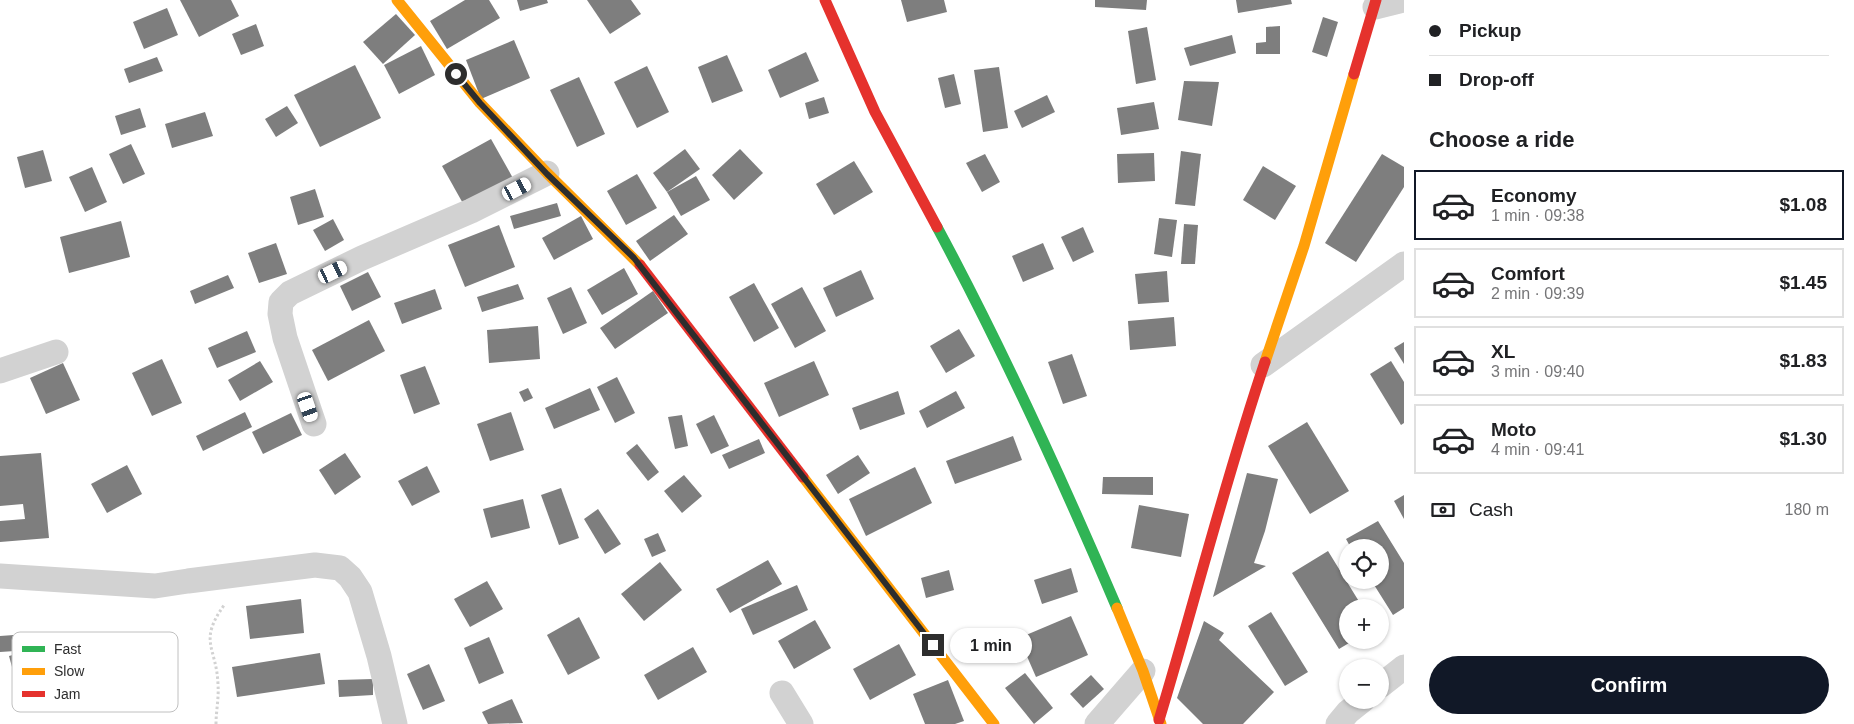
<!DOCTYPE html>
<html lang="en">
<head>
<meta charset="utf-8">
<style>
  :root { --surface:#fff; --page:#f2f2f2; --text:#202124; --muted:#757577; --line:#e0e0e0; --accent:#111827 }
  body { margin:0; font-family:Arial,sans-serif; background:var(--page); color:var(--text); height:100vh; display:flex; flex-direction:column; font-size:19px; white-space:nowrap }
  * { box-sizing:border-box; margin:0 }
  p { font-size:16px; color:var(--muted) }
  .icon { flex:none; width:28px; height:28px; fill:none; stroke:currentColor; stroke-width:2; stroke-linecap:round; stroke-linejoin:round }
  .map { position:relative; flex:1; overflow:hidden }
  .side { display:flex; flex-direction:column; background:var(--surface); width:450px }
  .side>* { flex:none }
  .guide { display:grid; align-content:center; height:110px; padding:0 25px; background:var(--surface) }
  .fabs { position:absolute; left:1339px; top:539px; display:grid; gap:10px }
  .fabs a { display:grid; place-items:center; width:50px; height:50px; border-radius:50%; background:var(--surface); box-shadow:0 1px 4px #0004; font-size:25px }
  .end { position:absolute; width:22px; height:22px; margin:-11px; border:6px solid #2d2d2d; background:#fff; box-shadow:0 0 0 2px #fff }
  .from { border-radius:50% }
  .bubble { position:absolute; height:35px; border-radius:18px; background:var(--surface); box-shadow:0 1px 4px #0004; font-size:16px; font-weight:700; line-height:35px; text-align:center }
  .car { position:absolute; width:15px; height:30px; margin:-15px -8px; border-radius:6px; box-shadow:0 0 4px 1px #0007; background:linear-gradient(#fff 24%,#345 0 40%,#fff 0 76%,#345 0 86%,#fff 0) }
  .guide b { display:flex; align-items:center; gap:18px; height:48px; font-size:19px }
  .guide b+b { border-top:1px solid var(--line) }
  .guide i { width:12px; height:12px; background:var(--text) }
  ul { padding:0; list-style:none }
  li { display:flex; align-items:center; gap:15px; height:70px; margin:0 10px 8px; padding:0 15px; border:2px solid var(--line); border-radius:0px }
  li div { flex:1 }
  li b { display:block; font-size:19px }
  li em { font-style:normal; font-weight:700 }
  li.active { border-color:var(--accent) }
  li>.icon { width:45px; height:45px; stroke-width:1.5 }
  h2 { padding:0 25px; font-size:22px; line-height:60px }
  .pay { display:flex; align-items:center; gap:12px; height:55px; padding:0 25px; font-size:19px }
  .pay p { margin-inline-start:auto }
  .action { display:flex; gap:10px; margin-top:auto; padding:10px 25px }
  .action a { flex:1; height:58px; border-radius:30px; background:var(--accent); color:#fff; font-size:20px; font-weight:700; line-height:58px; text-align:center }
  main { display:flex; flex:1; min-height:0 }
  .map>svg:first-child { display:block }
  .building { fill:#7e7e7e }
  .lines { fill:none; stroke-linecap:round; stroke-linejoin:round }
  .path { stroke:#d2d2d2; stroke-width:3; stroke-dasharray:2.5 2.5; stroke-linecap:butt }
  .street { stroke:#d2d2d2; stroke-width:25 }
  .fast { stroke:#30b455; stroke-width:11 }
  .slow { stroke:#ff9f0a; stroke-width:11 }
  .jam { stroke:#e5322d; stroke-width:11 }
  .route { stroke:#2d2d2d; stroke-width:6 }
  .key { fill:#fff; stroke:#c0c0c0; stroke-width:1 }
  .key-label { font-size:14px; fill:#2d2d2d }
</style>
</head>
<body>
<main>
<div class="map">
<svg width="1404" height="724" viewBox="0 0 1404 724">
  <rect width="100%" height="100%" fill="#fff"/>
  <g class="building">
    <path d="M180,0H231L239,16L199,37Z"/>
    <path d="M465,0H489L500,18L447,49L430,21Z"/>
    <path d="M517,0H547L548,3L520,11Z"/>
    <path d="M587,0H631L641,14L610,34Z"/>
    <path d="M901,0H944L947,12L907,22Z"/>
    <path d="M1095,0H1147L1146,10L1095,7Z"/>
    <path d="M1236,0H1291L1292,4L1238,13Z"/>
    <path d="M167,8L178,35L144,49L133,22Z"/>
    <path d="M396,14L415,35L383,64L363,42Z"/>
    <path d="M1323,17L1338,22L1327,57L1312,52Z"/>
    <path d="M256,24L264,46L241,55L232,34Z"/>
    <path d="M1280,26V54H1256V43L1266,42V27Z"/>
    <path d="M1147,27L1156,80L1136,84L1128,31Z"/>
    <path d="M1232,35L1236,53L1190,66L1184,48Z"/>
    <path d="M514,40L530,78L481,99L466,60Z"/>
    <path d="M421,46L435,75L399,94L384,65Z"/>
    <path d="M806,52L819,81L780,98L768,70Z"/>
    <path d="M727,55L743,91L712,103L698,67Z"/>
    <path d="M157,57L163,71L129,83L124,69Z"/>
    <path d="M355,65L381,118L320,147L294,95Z"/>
    <path d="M647,66L669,112L637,128L614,82Z"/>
    <path d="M999,67L1008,128L983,132L974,70Z"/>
    <path d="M954,74L961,104L945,108L938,78Z"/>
    <path d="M579,77L605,134L577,147L550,90Z"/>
    <path d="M1184,81L1219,82L1212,126L1178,120Z"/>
    <path d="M1047,95L1055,112L1022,128L1014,111Z"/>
    <path d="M824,97L829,113L809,119L805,103Z"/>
    <path d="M1154,102L1159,129L1121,135L1117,108Z"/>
    <path d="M287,106L298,123L276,137L265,119Z"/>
    <path d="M140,108L146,127L121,135L115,116Z"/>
    <path d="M205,112L213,136L172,148L165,124Z"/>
    <path d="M491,139L514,180L465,207L442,166Z"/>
    <path d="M131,144L145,174L123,184L109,154Z"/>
    <path d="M685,149L700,169L667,192L653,173Z"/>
    <path d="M740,149L763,173L734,200L712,175Z"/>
    <path d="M43,150L52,181L25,188L17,157Z"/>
    <path d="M1181,151L1201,154L1195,206L1175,204Z"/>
    <path d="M1154,153L1155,181L1118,183L1117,154Z"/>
    <path d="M985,154L1000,182L982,192L966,163Z"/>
    <path d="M1382,154L1404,167V187L1356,262L1325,243Z"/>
    <path d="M854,161L873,192L834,215L816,184Z"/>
    <path d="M1263,166L1296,186L1275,220L1243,200Z"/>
    <path d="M92,167L107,202L85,212L69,177Z"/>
    <path d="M637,174L657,208L626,225L607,191Z"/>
    <path d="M696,176L710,200L681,216L667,192Z"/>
    <path d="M315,189L324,217L298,225L290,197Z"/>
    <path d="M557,203L561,216L514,229L510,216Z"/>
    <path d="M674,215L688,234L650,261L636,241Z"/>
    <path d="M581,216L593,239L554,260L542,238Z"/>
    <path d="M1159,218L1177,220L1172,257L1154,254Z"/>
    <path d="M333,219L344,240L325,251L313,230Z"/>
    <path d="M121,221L130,257L69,273L60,237Z"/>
    <path d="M1184,224L1198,225L1195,264H1181Z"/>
    <path d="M499,225L515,267L465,287L448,245Z"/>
    <path d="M1083,227L1094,252L1073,262L1061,237Z"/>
    <path d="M276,243L287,274L259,283L248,253Z"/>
    <path d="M1043,243L1054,269L1023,282L1012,256Z"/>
    <path d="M624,268L638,294L602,315L587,290Z"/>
    <path d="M861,270L874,299L836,317L823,288Z"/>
    <path d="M1167,271L1169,302L1138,304L1135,274Z"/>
    <path d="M368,272L381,297L352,311L340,286Z"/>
    <path d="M228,275L234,288L195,304L190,291Z"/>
    <path d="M754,283L779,328L754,342L729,297Z"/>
    <path d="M518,284L524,299L482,312L477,297Z"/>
    <path d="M571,287L587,323L563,334L547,298Z"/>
    <path d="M802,287L826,331L795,348L771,304Z"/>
    <path d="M435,289L442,309L402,324L394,303Z"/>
    <path d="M653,291L668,313L615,349L600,328Z"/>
    <path d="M1174,317L1176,346L1130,350L1128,321Z"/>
    <path d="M369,320L385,351L328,381L312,350Z"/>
    <path d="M538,326L540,359L489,363L487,330Z"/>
    <path d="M959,329L975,356L946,373L930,346Z"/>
    <path d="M247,331L256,352L217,368L208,348Z"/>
    <path d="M1404,342V364L1394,348Z"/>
    <path d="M1072,354L1087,396L1063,404L1048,362Z"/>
    <path d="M162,359L182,403L152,416L132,373Z"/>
    <path d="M260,361L273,382L240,401L228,380Z"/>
    <path d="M814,361L829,395L779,417L764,383Z"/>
    <path d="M1391,361L1404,382V423L1401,425L1370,374Z"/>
    <path d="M63,363L80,400L46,414L30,378Z"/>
    <path d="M425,366L440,404L414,414L400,375Z"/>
    <path d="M617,377L635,413L615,423L597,387Z"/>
    <path d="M528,388L533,398L524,402L519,392Z"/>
    <path d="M590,388L600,410L554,429L545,408Z"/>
    <path d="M898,391L905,414L860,430L852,408Z"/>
    <path d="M956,391L965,408L927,428L919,411Z"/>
    <path d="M245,412L252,427L203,451L196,436Z"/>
    <path d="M511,412L524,450L490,461L477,424Z"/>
    <path d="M291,413L302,435L263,454L252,432Z"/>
    <path d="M682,415L688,446L675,449L668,417Z"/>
    <path d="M714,415L729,446L711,454L696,424Z"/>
    <path d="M1307,422L1349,491L1310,514L1268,446Z"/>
    <path d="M1013,436L1022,460L955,484L946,461Z"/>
    <path d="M759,439L765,453L729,469L722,455Z"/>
    <path d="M637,444L659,472L648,481L626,453Z"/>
    <path d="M41,453L49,538L0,542V521L25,519L23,504L0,506V456Z"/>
    <path d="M345,453L361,477L335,495L319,470Z"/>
    <path d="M858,455L870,473L838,494L826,475Z"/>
    <path d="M127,465L142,494L107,513L91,484Z"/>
    <path d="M427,466L440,492L412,506L398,481Z"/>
    <path d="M915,467L932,503L866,536L849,499Z"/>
    <path d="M1247,473L1278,479L1265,531L1254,563L1266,566L1213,597Z"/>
    <path d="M684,475L702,496L682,513L664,491Z"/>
    <path d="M1103,477H1153V495L1102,494Z"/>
    <path d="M561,488L579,538L559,545L541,495Z"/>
    <path d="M1404,495V519L1394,501Z"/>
    <path d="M523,499L530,528L491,538L483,509Z"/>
    <path d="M1139,505L1189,514L1181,557L1131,548Z"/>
    <path d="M598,509L621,544L605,554L584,519Z"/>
    <path d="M1378,521L1404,563V608L1393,615L1371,580H1380V548H1351L1346,539Z"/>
    <path d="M658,533L666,551L652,557L644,539Z"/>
    <path d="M1328,551L1363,608H1348V640H1354L1339,649L1292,573Z"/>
    <path d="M768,560L782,584L730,613L716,589Z"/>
    <path d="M660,562L682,590L644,621L621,594Z"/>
    <path d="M1071,568L1078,592L1042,604L1034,580Z"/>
    <path d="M949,570L954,590L926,598L921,578Z"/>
    <path d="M487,581L503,609L470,627L454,599Z"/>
    <path d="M797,585L808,610L753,635L741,609Z"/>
    <path d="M301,599L304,633L250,639L246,606Z"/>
    <path d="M1271,612L1308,672L1285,686L1248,626Z"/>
    <path d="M1071,616L1088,655L1036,677L1019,638Z"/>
    <path d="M579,617L600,658L568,675L547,635Z"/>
    <path d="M815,620L831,648L794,669L778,641Z"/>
    <path d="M1204,621L1224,633L1219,640L1274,692L1243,724H1203L1177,698Z"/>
    <path d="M14,635L15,651L0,652V636Z"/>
    <path d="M489,637L504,673L479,684L464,648Z"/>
    <path d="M899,644L916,675L870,700L853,669Z"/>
    <path d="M42,647L56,698L23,707L9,656Z"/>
    <path d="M693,647L707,672L658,700L644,675Z"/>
    <path d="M320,653L325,684L237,697L232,667Z"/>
    <path d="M429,664L445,701L423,710L407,674Z"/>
    <path d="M1025,673L1053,708L1034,724L1005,688Z"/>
    <path d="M1091,675L1104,689L1083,708L1070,694Z"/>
    <path d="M373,679V695L339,697L338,680Z"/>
    <path d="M948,680L964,721L955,724H925L913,694Z"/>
    <path d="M512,699L523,723L488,724L482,712Z"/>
  </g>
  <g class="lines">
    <path class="path" d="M216,724C216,711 219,698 218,685C217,647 197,642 225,604"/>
    <g class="street">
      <path d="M1375,7L1404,0"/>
      <path d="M1263,365L1404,264"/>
      <path d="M0,371L56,352"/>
      <path d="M314,424L285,338L280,314L281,302L290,293L362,258L471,211L547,173"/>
      <path d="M0,576L155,586L188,581L315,565L340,568L350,577L360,592L379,656L395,724"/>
      <path d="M1380,686L1404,667"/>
      <path d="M782,693L801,724"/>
      <path d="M1097,724L1143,671"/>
      <path d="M1338,724L1348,712L1363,700"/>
    </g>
    <path class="fast" d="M937,227C1003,350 1062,479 1117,608"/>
    <g class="slow">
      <path d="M397,0L480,103L547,173L640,265"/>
      <path d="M1265,362L1304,246L1354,74"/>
      <path d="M803,477L994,724"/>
      <path d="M1117,608L1143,671L1161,724"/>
    </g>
    <g class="jam">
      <path d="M825,0L875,112L937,227"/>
      <path d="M1354,74L1376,0"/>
      <path d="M640,265L803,477"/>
      <path d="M1159,720C1195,601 1225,480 1265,362"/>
    </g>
  </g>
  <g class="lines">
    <path class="route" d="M456,74L480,103L547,174L634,258L933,645"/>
  </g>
  <rect x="12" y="632" width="166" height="80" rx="8" class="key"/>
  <rect x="22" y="646" width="23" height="6" fill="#30b455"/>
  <rect x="22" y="668" width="23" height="7" fill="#ff9f0a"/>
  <rect x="22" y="691" width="23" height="6" fill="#e5322d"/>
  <g class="key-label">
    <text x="54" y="654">Fast</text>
    <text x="54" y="676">Slow</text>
    <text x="54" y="699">Jam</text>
  </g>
</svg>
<div class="fabs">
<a><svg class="icon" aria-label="locate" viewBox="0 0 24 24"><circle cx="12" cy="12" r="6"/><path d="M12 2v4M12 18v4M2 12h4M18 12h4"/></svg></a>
<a>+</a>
<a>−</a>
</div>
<i class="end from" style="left:456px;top:74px"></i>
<i class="end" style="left:933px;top:645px"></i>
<div class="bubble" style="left:950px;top:628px;width:82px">1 min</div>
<i class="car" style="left:517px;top:189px;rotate:63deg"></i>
<i class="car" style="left:333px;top:272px;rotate:64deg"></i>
<i class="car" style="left:308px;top:407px;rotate:161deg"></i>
</div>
<section class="side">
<div class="guide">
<b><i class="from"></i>Pickup</b>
<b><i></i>Drop-off</b>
</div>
<h2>Choose a ride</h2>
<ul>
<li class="active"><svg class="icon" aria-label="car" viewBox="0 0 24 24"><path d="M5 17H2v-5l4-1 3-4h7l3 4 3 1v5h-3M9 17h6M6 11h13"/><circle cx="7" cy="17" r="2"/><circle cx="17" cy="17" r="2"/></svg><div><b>Economy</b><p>1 min · 09:38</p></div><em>$1.08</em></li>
<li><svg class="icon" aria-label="car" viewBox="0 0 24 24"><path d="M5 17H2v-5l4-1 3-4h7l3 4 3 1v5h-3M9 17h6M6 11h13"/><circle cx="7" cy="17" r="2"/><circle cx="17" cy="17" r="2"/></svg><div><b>Comfort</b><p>2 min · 09:39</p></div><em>$1.45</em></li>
<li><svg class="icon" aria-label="car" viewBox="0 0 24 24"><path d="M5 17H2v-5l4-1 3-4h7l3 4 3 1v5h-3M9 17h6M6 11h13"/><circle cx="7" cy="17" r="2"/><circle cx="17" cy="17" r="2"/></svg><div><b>XL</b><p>3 min · 09:40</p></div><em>$1.83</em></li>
<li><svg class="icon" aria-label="car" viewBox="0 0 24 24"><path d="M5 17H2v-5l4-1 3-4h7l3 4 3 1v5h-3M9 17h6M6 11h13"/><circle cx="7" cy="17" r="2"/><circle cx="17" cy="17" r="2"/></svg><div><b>Moto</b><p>4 min · 09:41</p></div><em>$1.30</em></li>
</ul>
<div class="pay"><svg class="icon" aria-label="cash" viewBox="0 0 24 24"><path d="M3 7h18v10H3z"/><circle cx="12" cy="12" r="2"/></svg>Cash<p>180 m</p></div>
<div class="action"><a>Confirm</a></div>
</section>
</main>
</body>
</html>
